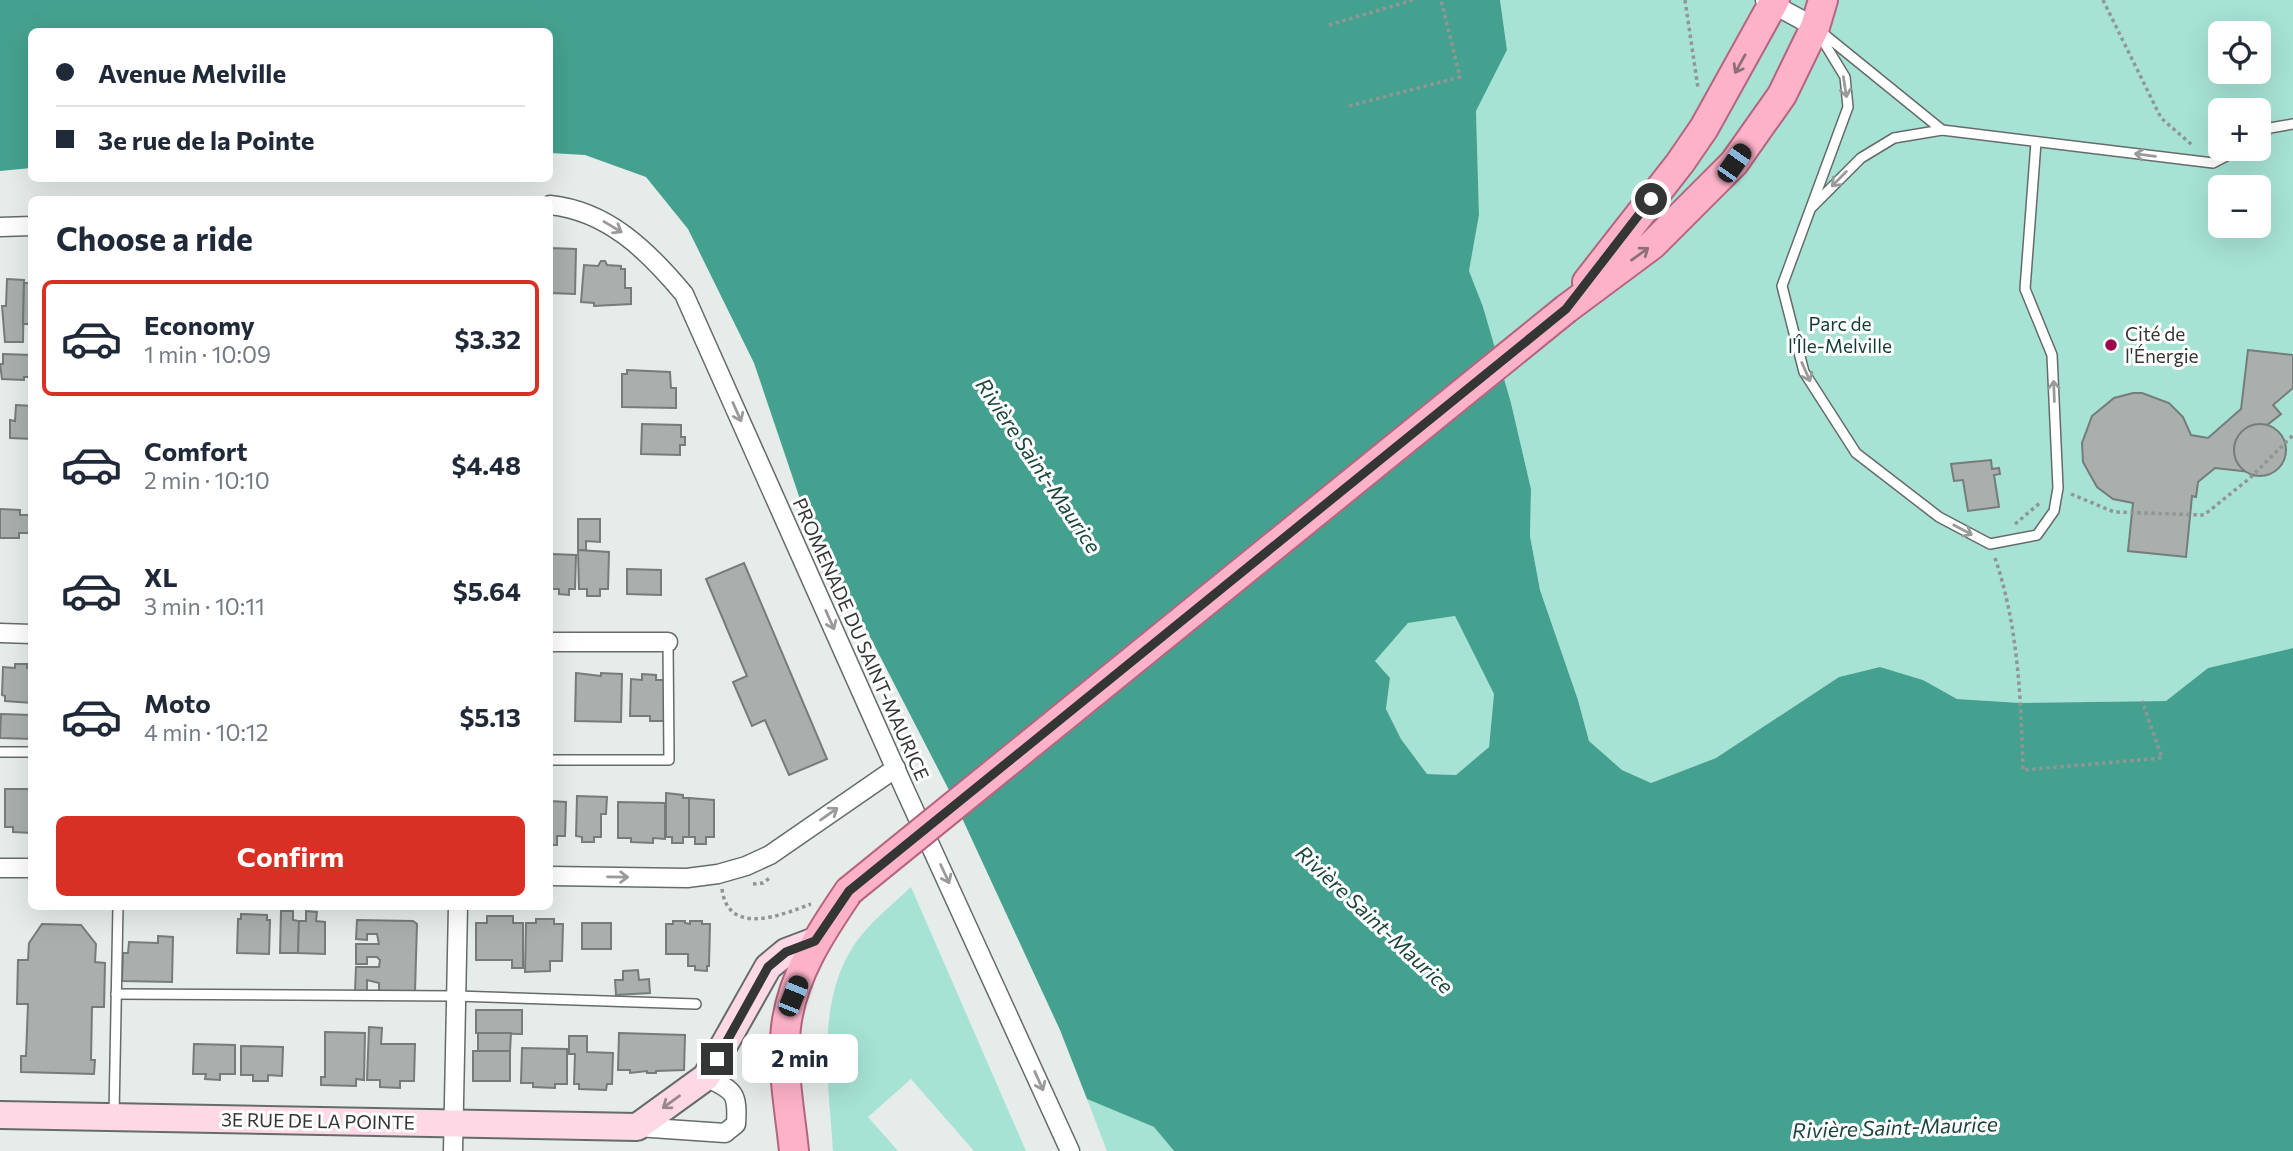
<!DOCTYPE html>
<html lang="en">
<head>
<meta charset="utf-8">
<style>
  :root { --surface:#fff; --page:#f2f2f3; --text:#1f2937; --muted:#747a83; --line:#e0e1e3; --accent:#d93025 }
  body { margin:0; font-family:Commissioner,sans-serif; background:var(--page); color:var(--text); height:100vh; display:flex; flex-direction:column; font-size:26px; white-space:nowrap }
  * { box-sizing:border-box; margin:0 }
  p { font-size:23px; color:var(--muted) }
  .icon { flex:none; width:38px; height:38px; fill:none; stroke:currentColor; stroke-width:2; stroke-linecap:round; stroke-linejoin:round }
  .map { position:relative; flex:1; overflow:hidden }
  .panel { position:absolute; left:28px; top:196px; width:525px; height:714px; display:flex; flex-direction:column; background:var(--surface); border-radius:10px; box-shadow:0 7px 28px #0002 }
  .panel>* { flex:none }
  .hud { position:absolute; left:28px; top:28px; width:525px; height:154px; border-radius:10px; box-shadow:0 7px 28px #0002; display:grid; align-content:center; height:154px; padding:0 28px; background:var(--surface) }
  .buttons { position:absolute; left:2208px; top:21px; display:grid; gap:14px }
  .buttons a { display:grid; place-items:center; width:63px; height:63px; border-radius:10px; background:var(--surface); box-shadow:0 7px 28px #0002; font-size:35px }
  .end { position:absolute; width:32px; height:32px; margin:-16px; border:9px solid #333635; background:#fff; box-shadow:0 0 0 4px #fff }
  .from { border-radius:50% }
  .bubble { position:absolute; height:49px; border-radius:10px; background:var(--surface); box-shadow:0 7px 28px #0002; font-size:23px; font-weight:700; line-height:49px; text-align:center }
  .car { position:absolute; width:21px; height:42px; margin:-21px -10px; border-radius:9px; box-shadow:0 0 5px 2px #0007; background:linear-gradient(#222 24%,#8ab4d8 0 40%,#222 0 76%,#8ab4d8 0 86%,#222 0) }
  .hud b { display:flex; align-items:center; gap:24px; height:66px; font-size:26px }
  .hud b+b { border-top:2px solid var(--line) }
  .hud i { width:18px; height:18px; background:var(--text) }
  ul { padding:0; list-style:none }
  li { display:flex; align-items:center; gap:21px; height:116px; margin:0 14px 10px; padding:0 14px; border:4px solid transparent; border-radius:10px }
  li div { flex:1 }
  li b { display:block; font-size:26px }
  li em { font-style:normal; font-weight:700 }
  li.selected { border-color:var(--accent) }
  li>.icon { width:63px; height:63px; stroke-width:1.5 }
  h2 { padding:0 28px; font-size:32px; line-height:84px }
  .cta { display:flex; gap:14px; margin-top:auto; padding:14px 28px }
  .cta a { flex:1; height:80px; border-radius:10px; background:var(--accent); color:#fff; font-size:28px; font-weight:700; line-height:80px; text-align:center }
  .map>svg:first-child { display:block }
  .green { fill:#a6e3d5; fill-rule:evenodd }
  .water { fill:#45a18f; fill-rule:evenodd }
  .building { fill:#a8afad; stroke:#757c7a; stroke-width:2 }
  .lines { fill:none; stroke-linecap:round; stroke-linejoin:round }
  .lane-casing { stroke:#656b6a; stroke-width:12 }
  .street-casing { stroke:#656b6a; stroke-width:21 }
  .secondary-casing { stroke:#656b6a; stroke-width:30 }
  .primary-casing { stroke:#b5657e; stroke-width:32 }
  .path { stroke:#919695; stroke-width:3.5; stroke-dasharray:3.5 3.5; stroke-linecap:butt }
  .lane { stroke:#fff; stroke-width:9 }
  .street { stroke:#fff; stroke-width:18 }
  .secondary { stroke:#fed8e4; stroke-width:26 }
  .primary { stroke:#fdb2c9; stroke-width:28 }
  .primary-bridge-casing { stroke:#b5657e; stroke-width:32; stroke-linecap:butt }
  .primary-bridge { stroke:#fdb2c9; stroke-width:28 }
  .oneway { stroke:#8e6e78 }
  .oneway2 { stroke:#999a9a }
  .oneway3 { stroke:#98878c }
  .route { stroke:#333635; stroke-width:9 }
  .poi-dot { fill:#9d044e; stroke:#fff; stroke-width:2.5 }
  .labels { text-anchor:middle; stroke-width:6; stroke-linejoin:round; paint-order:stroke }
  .park-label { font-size:19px; fill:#113c34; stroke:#fff }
  .poi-label { font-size:19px; fill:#333635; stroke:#fff; text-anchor:start }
  .street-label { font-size:19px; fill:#333635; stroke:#fff }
  .water-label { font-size:21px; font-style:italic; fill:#1c453d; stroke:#fff }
</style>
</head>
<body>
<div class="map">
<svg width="2293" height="1151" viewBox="0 0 2293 1151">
  <rect width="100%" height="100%" fill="#e5ecea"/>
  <g class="green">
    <path d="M1500,0H2293V648L2208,668L2166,701L2021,703L1957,699L1923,680L1880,667L1839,677L1716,758L1651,783L1622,770L1589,741L1578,700L1540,590L1530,536L1531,489L1511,403L1469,271L1479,215L1476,111L1507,50ZM2221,33H2259V72H2221ZM2221,110H2259V149H2221ZM2221,187H2259V226H2221Z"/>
    <path d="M1455,616L1494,694L1489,747L1456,775L1427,774L1401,739L1386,709L1390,678L1375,661L1408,623Z"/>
    <path d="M911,887L1026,1151H974L911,1079L868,1117L898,1151H833C829,1084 815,1004 854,945C869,923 892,905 911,887Z"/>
    <path d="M1087,1099L1154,1127L1174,1151H1107Z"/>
  </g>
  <path class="water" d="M0,0H1500L1507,50L1476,111L1479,215L1469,271L1483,307L1511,403L1531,489L1530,536L1540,590L1578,700L1589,741L1622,770L1651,783L1716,758L1839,677L1880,667L1923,680L1957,699L2021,703L2166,701L2208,668L2293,648V1151H1174L1154,1127L1087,1099L1060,1030L950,792L802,505L754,363L688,229L646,177L585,155L550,153V32H32L31,168L0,171ZM1455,616L1494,694L1489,747L1456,775L1427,774L1401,739L1386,709L1390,678L1375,661L1408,623Z"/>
  <g class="building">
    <path d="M550,248L576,249L575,294L550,293Z"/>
    <path d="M601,261H605L607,265L621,266V269H625V288H631V304L594,306V303L581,302L584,265L598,266Z"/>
    <path d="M7,279L24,280L23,342H5L2,306H6Z"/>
    <path d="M24,283H32V324H23Z"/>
    <path d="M2248,350L2293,355V388L2273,405L2281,414L2252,437L2260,446L2250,472L2215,468L2198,482L2196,497L2192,496L2186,557L2128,551L2133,503L2113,499L2097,487L2083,462L2082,443L2092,416L2114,398L2133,393H2142L2169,403L2183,417L2191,435L2208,438L2241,409Z"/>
    <path d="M3,354L32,355V377H24V380L2,379L0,364H3Z"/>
    <path d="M627,370L670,372L671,388H676V408L622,407V374H627Z"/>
    <path d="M16,405L32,406V439L10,438V420L15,421Z"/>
    <path d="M642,424L681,425V437H685V445H680V455L641,454Z"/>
    <circle cx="2260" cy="450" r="26"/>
    <path d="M1991,460L1992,469L1999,468L2000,474L1994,475L1999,507L1968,511L1963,480L1954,481L1951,464Z"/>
    <path d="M0,509L20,510V515H32V533H19V538H0Z"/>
    <path d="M578,519H600V542L586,541V550H578Z"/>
    <path d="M578,550L609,552L608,589H600V596H587V589H579Z"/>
    <rect x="550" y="554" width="2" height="35"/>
    <path d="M552,554L576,555L575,589H569V595L559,594V589H552Z"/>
    <path d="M744,563L827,759L789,775L765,720L752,726L733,682L747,676L706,579Z"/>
    <path d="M627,569L661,570V595L627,594Z"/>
    <path d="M15,664H27V668L32,669V703L5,701V696L2,695L3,667L15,668Z"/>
    <path d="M576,673L601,676V673L622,674L621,722L575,721Z"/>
    <path d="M642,674L656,675V680H668L667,721H650V716H630L631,679L642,680Z"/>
    <path d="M1,714L32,715V739L0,738Z"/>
    <path d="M5,789H32V833L13,832V827H5Z"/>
    <path d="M666,793L683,795V798H689V837H683V843H672V837H666Z"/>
    <path d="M577,796L607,797L606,814H601V837H594V842H582V837L576,836Z"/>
    <path d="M689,798L714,800V837H706V844H695V837H689Z"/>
    <path d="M550,801L566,802L565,836H557V845H550Z"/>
    <path d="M618,802L665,803V839L653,838V843L631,842V838H618Z"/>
    <path d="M281,911H293V920L299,921L298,953H280Z"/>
    <path d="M306,911L317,912L316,921L325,922V954L298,953L299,921H306Z"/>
    <path d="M241,914L267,915V920H270L269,954L237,953L238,919H241Z"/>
    <path d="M487,916H513V923H523V968H512V960H476V923H487Z"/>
    <path d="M536,919H554V924H563L562,961H550V971L525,972L526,923H536Z"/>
    <path d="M357,920L413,921L417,924L415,992L379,991V983L367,980V992L355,991L356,967H379L380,960L377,957H367V964H356V944H379L377,934H367V940L356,939Z"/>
    <path d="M673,921H685V923L690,924V921H702V924H710L709,966H707V971L695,970V966H688V954H666V924H673Z"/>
    <rect x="582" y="923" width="29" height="26"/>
    <path d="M42,924L81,925L96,944L95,962L105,963L104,1007H92L91,1060H95L94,1074L21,1072V1056H26L28,1004H17L18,960H28L29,943Z"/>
    <path d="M158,936L173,937L172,982L122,981L123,953H128L129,942L158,943Z"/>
    <path d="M638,970L639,980L649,979L650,993L616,995L615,980H623V971Z"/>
    <path d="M476,1010H522V1034L476,1033Z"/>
    <path d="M369,1027L382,1028L381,1044H415L414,1081H400V1088L380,1087V1080H367Z"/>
    <path d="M325,1032L365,1033L364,1080L356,1079V1086L321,1085V1077H325Z"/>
    <path d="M478,1033H511L510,1051H478Z"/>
    <path d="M619,1033L685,1035L684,1070L656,1071V1073H647V1071L630,1073V1070H618Z"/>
    <path d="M569,1036H587V1052L613,1053L612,1084H607L606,1090L579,1089V1084H574L575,1054H569Z"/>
    <path d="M194,1044L235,1045V1074H220V1080L205,1079L206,1074H193Z"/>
    <path d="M241,1046L283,1047L282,1076L268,1075V1081H253V1075H241Z"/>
    <path d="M522,1048L567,1049V1084H555V1088L533,1087V1083H521Z"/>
    <rect x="473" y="1051" width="37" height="30"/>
  </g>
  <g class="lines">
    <defs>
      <g id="lane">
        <path d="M1817,31L1845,77L1848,107L1782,286L1804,372L1856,453L1939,517L1990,544L2037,535L2054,511L2058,488L2052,355L2025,289L2036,142"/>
        <path d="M1820,31L1942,130L2213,163L2240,149"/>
        <path d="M2259,136L2270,128L2293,124"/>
        <path d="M1812,207L1861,158L1894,138L1942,130"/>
        <path d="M0,752H32"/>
        <path d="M550,760H669L668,642"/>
        <path d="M116,994L456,996L696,1004"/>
        <path d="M114,1115L118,906"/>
      </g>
      <g id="street">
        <path d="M1765,0L1815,27"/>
        <path d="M550,205C608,211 648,251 684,294L905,790L1070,1151"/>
        <path d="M0,227L32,226"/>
        <path d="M0,633L32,634"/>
        <path d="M550,642H668"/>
        <path d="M0,868H32"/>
        <path d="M550,876L687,878L718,874L746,866L770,855L896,768"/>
        <path d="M637,1127L725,1133L736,1124C738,1092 734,1091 706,1077"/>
        <path d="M453,1151L458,906"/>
      </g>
      <path id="secondary" d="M0,1115L637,1127L706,1077L768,967L786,952L815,941"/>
      <g id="primary">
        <path d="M1587,282L1680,163L1704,128L1775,0"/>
        <path d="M1566,309L1652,245L1734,163L1782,95L1815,27L1823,0"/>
        <path d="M794,1151C790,1111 781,1067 786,1027C792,976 821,932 849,891"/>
      </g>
    </defs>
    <use href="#lane" class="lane-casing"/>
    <use href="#street" class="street-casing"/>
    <use href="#secondary" class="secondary-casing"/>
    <use href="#primary" class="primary-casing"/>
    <g class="path">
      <path d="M1685,0L1698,88"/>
      <path d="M2103,0L2161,118L2192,145"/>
      <path d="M1329,25L1413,0"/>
      <path d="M1349,106L1460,77L1441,0"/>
      <path d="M2071,494L2114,512L2204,515L2250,478L2293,435"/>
      <path d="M2015,524L2041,502"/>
      <path d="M1995,558C2018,625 2021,699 2023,770L2162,758L2142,701"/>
      <path d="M753,884L763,883L771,877"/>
      <path d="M722,889C728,937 782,915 811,904"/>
    </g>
    <use href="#lane" class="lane"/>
    <use href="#street" class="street"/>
    <use href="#secondary" class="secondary"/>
    <use href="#primary" class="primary"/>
    <defs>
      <path id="primary-bridge" d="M849,891L1566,309"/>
    </defs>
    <use href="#primary-bridge" class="primary-bridge-casing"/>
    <use href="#primary-bridge" class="primary-bridge"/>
  </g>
  <defs><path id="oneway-shaft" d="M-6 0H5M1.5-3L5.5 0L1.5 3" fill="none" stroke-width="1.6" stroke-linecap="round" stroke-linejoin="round" transform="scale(1.75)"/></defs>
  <g class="oneway">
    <use href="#oneway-shaft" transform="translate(1740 64) rotate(119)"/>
    <use href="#oneway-shaft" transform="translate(1640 254) rotate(-36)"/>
  </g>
  <g class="oneway2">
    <use href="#oneway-shaft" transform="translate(1845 87) rotate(81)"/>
    <use href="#oneway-shaft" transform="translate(2145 155) rotate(-173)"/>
    <use href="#oneway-shaft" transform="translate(1839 179) rotate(135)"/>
    <use href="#oneway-shaft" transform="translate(613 227) rotate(31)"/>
    <use href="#oneway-shaft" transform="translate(1806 372) rotate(66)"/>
    <use href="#oneway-shaft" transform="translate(2054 391) rotate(-92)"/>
    <use href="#oneway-shaft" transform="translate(737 412) rotate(66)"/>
    <use href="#oneway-shaft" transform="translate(1963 530) rotate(28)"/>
    <use href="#oneway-shaft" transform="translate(830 620) rotate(66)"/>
    <use href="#oneway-shaft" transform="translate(829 814) rotate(-35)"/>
    <use href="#oneway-shaft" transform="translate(945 874) rotate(65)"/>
    <use href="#oneway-shaft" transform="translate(618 877) rotate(1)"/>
    <use href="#oneway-shaft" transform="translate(1039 1081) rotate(66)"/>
  </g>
  <use class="oneway3" href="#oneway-shaft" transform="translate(671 1102) rotate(144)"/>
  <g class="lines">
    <path class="route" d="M717,1059L768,967L786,952L815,941L849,891L1566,309L1651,199"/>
  </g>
  <circle class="poi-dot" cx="2111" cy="345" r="7"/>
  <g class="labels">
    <g class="park-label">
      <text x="1840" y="331">Parc de<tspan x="1840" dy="22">l'Île-Melville</tspan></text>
    </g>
    <g class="poi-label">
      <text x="2125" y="341">Cité de<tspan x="2125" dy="22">l'Énergie</tspan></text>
    </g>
    <g class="street-label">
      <text transform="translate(861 639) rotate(66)" y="7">PROMENADE DU SAINT-MAURICE</text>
      <text transform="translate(318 1121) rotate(1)" y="7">3E RUE DE LA POINTE</text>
    </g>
    <g class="water-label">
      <text transform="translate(1038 466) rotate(56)" y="7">Rivière Saint-Maurice</text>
      <text transform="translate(1374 920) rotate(43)" y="7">Rivière Saint-Maurice</text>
      <text transform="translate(1895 1128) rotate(-2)" y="7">Rivière Saint-Maurice</text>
    </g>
  </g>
</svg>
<div class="buttons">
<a><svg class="icon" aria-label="locate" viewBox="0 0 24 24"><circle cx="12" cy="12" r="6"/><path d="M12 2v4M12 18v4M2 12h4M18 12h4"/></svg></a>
<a>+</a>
<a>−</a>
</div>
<i class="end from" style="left:1651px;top:199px"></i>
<i class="end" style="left:717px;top:1059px"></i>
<div class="bubble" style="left:742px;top:1034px;width:116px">2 min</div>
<i class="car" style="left:1734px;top:163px;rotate:35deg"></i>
<i class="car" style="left:793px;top:996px;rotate:22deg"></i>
<div class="hud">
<b><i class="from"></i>Avenue Melville</b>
<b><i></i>3e rue de la Pointe</b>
</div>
<section class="panel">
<h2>Choose a ride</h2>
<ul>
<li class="selected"><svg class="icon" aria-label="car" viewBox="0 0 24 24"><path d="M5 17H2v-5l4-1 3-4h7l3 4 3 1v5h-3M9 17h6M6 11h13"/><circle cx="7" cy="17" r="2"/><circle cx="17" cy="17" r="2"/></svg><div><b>Economy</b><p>1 min · 10:09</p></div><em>$3.32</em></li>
<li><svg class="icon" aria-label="car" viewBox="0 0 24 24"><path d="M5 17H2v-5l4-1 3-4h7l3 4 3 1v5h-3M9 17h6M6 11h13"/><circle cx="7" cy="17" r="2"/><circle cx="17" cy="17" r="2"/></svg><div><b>Comfort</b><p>2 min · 10:10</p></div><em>$4.48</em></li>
<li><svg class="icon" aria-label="car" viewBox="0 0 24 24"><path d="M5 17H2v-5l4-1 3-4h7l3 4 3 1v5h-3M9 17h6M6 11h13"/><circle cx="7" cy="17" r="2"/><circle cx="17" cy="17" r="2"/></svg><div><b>XL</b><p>3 min · 10:11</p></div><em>$5.64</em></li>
<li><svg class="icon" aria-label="car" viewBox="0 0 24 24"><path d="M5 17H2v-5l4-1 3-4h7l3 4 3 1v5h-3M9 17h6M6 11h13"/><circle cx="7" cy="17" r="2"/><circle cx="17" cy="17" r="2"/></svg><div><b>Moto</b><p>4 min · 10:12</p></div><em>$5.13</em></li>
</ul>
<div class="cta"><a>Confirm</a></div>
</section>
</div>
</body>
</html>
